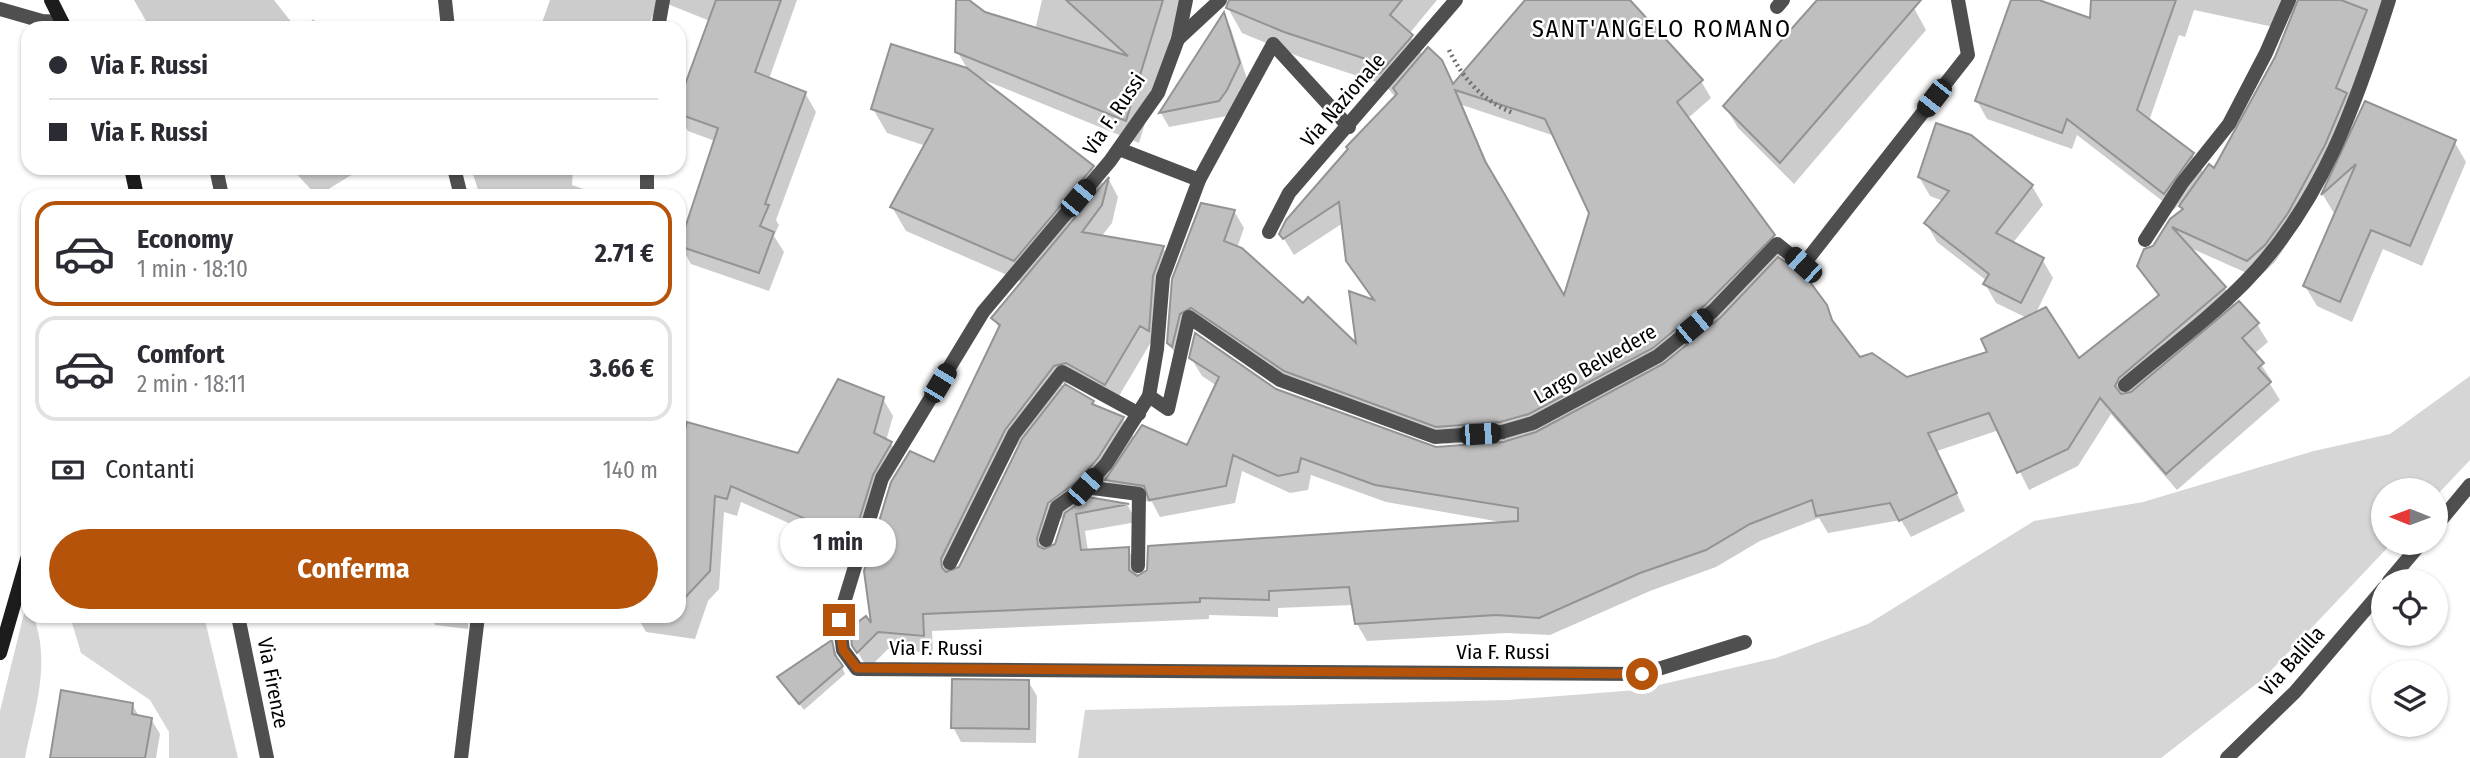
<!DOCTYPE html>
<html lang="it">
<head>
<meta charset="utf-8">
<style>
  :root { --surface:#fff; --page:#f2f2f3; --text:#2b2b33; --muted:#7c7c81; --line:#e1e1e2; --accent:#b45309 }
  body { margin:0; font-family:"Fira Sans Condensed",sans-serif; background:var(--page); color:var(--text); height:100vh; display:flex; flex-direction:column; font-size:26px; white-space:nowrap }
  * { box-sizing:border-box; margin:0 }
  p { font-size:23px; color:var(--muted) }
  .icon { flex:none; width:38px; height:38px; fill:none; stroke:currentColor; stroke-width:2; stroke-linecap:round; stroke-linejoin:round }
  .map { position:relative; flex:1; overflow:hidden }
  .drawer { position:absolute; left:21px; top:189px; width:665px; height:434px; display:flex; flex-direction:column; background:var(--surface); border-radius:21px; box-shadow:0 2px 5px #0004 }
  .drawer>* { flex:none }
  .top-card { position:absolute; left:21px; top:21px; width:665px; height:154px; border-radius:21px; box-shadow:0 2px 5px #0004; display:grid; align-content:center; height:154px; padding:0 28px; background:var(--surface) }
  .needle { width:46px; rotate:271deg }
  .controls { position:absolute; left:2371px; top:478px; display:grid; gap:14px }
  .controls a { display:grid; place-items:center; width:77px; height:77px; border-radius:50%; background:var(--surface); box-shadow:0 2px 5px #0004; font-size:35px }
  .end { position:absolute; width:32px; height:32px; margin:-16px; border:9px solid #b45309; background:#fff; box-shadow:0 0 0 4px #fff }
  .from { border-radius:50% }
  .bubble { position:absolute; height:49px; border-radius:24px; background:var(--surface); box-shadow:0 2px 5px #0004; font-size:23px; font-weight:700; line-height:49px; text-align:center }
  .car { position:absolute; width:21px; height:42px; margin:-21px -10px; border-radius:9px; box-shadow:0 0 5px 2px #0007; background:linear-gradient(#222 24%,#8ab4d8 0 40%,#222 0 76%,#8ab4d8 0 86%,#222 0) }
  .top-card b { display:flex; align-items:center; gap:24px; height:66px; font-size:26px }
  .top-card b+b { border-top:2px solid var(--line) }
  .top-card i { width:18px; height:18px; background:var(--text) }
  ul { padding:12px 0 0; list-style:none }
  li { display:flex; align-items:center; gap:21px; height:105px; margin:0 14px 10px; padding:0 14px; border:4px solid var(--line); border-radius:21px }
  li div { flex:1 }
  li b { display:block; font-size:26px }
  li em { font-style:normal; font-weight:700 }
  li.current { border-color:var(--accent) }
  li>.icon { width:63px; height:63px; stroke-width:1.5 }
  .pay { display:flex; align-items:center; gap:18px; height:77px; padding:0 28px; font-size:26px }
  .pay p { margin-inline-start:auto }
  .cta { display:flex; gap:14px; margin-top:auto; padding:14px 28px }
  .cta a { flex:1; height:80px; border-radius:42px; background:var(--accent); color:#fff; font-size:28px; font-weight:700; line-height:80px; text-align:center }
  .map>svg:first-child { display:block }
  .green { fill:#d6d6d6 }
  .shadow { fill:#0003; fill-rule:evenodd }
  .building { fill:#bfbfbf; stroke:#939393; stroke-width:2; fill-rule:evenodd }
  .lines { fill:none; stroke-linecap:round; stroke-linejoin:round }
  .path { stroke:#717171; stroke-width:4.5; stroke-dasharray:2 3.5; stroke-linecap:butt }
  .lane { stroke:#4f4f4f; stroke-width:14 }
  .street { stroke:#4f4f4f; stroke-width:14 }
  .secondary { stroke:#1c1c1c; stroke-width:14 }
  .route { stroke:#b45309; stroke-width:9 }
  .labels { text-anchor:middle; stroke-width:5; stroke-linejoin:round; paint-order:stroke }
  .street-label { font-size:21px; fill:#000; stroke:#fff }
  .quarter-label { font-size:24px; letter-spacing:2px; fill:#000; stroke:#fff }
</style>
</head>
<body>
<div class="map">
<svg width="2470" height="758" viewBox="0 0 2470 758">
  <rect width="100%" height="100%" fill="#fff"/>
  <g class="green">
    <path d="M2470,376V460L2436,496V490H2384V542L2392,543L2264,678L2161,758H1078L1085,710L1508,700L1637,690L1776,658L1868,624L2034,521L2143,502L2314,451L2390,434Z"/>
    <path d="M27,601L28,616H33C52,662 34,712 25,758H0V711Z"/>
    <path d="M70,616H204L238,758H169V732L150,700L81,653Z"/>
  </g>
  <g class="shadow">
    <path d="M134,0H274L296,28H150Z"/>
    <path d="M550,0H797L769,79L805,93L816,112L776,220L779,225L774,236L784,252L769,291L691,264L680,245L715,141L688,131L679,116V106L710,21L660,1L647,28H540Z"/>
    <path d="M958,0H966L984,14L1035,30L1042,0H1182L1139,143L979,78L1092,167L1104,186L1109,180L1118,197L1112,223L1101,237L1163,248L1173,265L1151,342L1116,401L1077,380L1061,384L1093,402L1097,408L1123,419L1135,439L1188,447L1217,386L1202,376L1191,358L1435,448L1507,443L1506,440L1447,444L1296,388L1201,324L1189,332L1179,361L1169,343L1174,279L1234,211L1244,228L1237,248L1303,306L1358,348L1375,303L1348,261L1343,223L1294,255L1281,234L1396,98L1385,85L1300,57L1242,33L1228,8L1233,0H1437L1409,34L1423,56L1441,61L1454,85L1527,0H1628L1701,81L1711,98L1687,119L1773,236L1783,253L1777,259L1826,306L1839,332L1859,359L1907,379L1990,353L2027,318L1996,303L1985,284L1987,281L1937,242L1926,223L1943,201L1930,196L1919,177L2032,186L2043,205L2012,244L2042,259L2053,278L2035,315L2079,360L2159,297L2138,266L2184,210L2179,203L2174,210L2077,135L2072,149L1987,119L1977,101L2013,0H2034L2093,21L2100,0H2386L2350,128L2317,198L2275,262L2258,278L2186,246L2225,288L2235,307L2257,324L2268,342L2254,354L2272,381L2270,384L2280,400L2177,490L2111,414L2078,466L2029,490L1999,430L1937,451L1965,511L1911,537L1901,520L1828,533L1819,518L1760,541L1716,567L1650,591L1550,635L1507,633L1367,641L1357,624L1353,605L1278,608V617L1209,615V619L932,631L933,653L888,649L868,669L854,646L874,629L935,465L1000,330L993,318L1023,282L906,231L892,207L926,146L887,133L873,109L968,70L957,51ZM2194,10L2283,29L2291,14L2294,15L2276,58L2215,171L2204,174L2192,154L2149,121L2179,35L2185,37ZM1462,105L1555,136L1591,213L1565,299L1494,179ZM1024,436L960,569L954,571L1015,448ZM1242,471L1290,493L1308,490L1311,475L1386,502L1507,523L1138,577V566L1128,549L1088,551L1085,531L1137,522L1128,506L1087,499L1106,478L1117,497L1152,502L1160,517L1235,503ZM1067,514L1056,545L1048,549L1058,521Z"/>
    <path d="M1820,0H1904L1914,8L1926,30L1794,184L1738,128L1725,106Z"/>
    <path d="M1224,15L1231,29L1247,79L1227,116L1169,127L1161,113Z"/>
    <path d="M313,19L322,28H305Z"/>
    <path d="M2366,103L2454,141L2466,162L2422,266L2383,249L2352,322L2317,306L2305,286L2335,215L2323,195Z"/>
    <path d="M291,168H363L317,196Z"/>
    <path d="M471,168H573L572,185L589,191L592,196H480Z"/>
    <path d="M883,399L893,416L886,441L891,444L901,461L882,493L863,556L741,502L737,516L724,512L719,589L708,601L695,639L646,632L637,616H679V459L799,455Z"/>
    <path d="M430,616H469L468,629L435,625Z"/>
    <path d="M831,642L845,674L804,710L784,684Z"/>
    <path d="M1028,681L1037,696L1036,743L961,742L953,727Z"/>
    <path d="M132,704L140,718L151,719L160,734L156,758H52Z"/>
  </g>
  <g class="building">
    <path d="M716,0H781L755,72L806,92L765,204L769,205L760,226L774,232L759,273L679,246L718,128L679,114V101Z"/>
    <path d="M956,0H969L985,12L1128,56L1066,0H1163L1126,121L955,52Z"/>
    <path d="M1229,0H1402L1390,15L1413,35L1380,73L1369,60L1284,32L1226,8Z"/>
    <path d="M1525,0H1630L1703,80L1677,102L1775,235L1706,304L1653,348L1529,414L1500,422L1436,427L1284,371L1191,308L1180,314L1172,347L1167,343L1172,279L1201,203L1235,210L1224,241L1242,248L1303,303L1308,297L1356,343L1349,291L1374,300L1346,261L1339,202L1283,239L1279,234L1286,220L1348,149L1346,147L1397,94L1393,88L1428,47L1442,60L1453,84ZM1455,90L1545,119L1589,213L1564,295L1485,161Z"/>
    <path d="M1817,0H1921L1780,163L1723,106Z"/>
    <path d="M2011,0H2039L2090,18L2091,0H2176L2137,110L2194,153L2164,194L2067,119L2062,133L1975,101Z"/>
    <path d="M2298,0H2341L2367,10L2336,88L2347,93L2325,145L2288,213L2265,245L2247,261L2172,227L2226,287L2119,378L2115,386L2121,394L2131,392L2239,301L2259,323L2242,338L2264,363L2258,368L2271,382L2166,474L2100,398L2068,449L2017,473L1989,413L1928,433L1957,493L1899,521L1890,503L1816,516L1812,500L1750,524L1706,550L1640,573L1539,618L1496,615L1355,624L1349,587L1269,591V600L1200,598V602L923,614L924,636L878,632L857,653L852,646L850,628L866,616L871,623L864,571L891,482L910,451L934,462L1000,325L991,318L1109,177L1102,205L1082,232L1164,246L1153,276L1149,331L1140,326L1105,385L1066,363L1054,366L1005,430L941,559L942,568L946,572L959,567L1022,439L1065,384L1094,401L1092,404L1124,417L1098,458L1079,480L1048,503L1037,538L1038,546L1044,549L1055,544L1065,513L1088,497L1129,504L1076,514L1081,550L1129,547V570L1137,576L1147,570L1148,546L1518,521V508L1375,485L1301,458L1298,472L1278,476L1233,455L1226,486L1149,500L1144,486L1105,480L1142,425L1187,445L1219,377L1189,358L1195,333L1276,389L1436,447L1503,442L1536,432L1663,364L1720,318L1778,257L1804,274L1827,305L1832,320L1860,357L1872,353L1907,377L1987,352L1981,339L2046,307L2079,358L2159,295L2137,266L2144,249L2153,246L2170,219L2183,209L2179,206L2209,164L2214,168L2275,57Z"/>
    <path d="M1224,12L1240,63L1227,90L1219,101L1159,113Z"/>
    <path d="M891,44L967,68L1094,166L1014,261L890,207L933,129L871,109Z"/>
    <path d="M2365,101L2456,140L2410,246L2371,230L2340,302L2303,286L2356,164L2321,195Z"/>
    <path d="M1936,123L1971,135L2033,185L1996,233L2044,258L2021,303L1983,284L1989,274L1924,223L1949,191L1918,177Z"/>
    <path d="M838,379L884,397L874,433L892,442L873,475L853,540L731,486L727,499L715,496L710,571L679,604V452L687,422L798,453Z"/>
    <path d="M832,640L835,655L843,666L799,704L777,677Z"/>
    <path d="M952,679L1029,680V729L951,728Z"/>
    <path d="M61,690L133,703L132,714L152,718L145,758H50Z"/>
  </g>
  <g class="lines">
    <path class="path" d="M1449,50C1463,79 1483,101 1513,113"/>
    <g class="lane">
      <path d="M1149,396L1168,409L1189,317L1280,380L1435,437L1502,432"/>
      <path d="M1085,487L1139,494L1138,566"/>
      <path d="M1046,540L1057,507L1085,487L1106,464L1149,396L1157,349L1163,277L1199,180"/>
      <path d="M950,563L1014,434L1062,372L1139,414"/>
    </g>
    <g class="street">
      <path d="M445,0L448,28"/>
      <path d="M1186,0L1178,39L1158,93L1110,161L983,312L882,478L839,619L843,650L857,669L1642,674L1745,642"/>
      <path d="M1777,7L1783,0"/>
      <path d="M0,9L42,21L62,22"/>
      <path d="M658,28L663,0"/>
      <path d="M1178,39L1220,0"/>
      <path d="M1119,149L1199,180L1273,44L1349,127"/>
      <path d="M216,168L222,196"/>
      <path d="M454,168L461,196"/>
      <path d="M647,196V168"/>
      <path d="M1269,232L1289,193L1456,0"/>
      <path d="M2145,240L2182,183L2229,124L2266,53L2289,0"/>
      <path d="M2125,385C2165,351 2209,319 2246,281C2322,203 2357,102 2389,0"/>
      <path d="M1502,432L1533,423L1658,356L1713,311L1777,244L1803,265L1968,55L1958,0"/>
      <path d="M2436,526L2470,485"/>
      <path d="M2389,581L2422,542"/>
      <path d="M238,616L267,758"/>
      <path d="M461,758L478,616"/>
      <path d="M2227,758L2295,692L2384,588"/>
    </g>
    <g class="secondary">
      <path d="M51,0L65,28"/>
      <path d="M131,168L137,196"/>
      <path d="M0,653L28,556"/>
    </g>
  </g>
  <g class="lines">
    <path class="route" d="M839,620L843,650L857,668L1642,674"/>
  </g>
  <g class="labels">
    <g class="street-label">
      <text transform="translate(1343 100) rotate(-49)" y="7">Via Nazionale</text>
      <text transform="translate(1114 114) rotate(-56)" y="7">Via F. Russi</text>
      <text transform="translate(1595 364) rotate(-30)" y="7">Largo Belvedere</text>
      <text x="936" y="655">Via F. Russi</text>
      <text x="1503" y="659">Via F. Russi</text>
      <text transform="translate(2292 661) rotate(-48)" y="7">Via Balilla</text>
      <text transform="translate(273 683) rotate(79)" y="7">Via Firenze</text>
    </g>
    <g class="quarter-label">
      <text x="1662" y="37">SANT'ANGELO ROMANO</text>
    </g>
  </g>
</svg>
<div class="controls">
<a><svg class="needle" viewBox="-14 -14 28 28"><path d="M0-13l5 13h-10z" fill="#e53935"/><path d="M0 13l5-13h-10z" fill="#7c7c81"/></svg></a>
<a><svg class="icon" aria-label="locate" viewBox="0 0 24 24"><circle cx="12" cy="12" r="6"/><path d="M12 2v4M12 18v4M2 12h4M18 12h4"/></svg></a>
<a><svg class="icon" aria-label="layers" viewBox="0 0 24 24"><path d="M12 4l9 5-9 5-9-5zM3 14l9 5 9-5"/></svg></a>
</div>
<i class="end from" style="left:1642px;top:674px"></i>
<i class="end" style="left:839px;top:620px"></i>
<div class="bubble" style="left:780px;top:518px;width:116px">1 min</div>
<i class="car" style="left:1934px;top:98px;rotate:218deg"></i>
<i class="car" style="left:1078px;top:198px;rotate:40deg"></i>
<i class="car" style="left:1803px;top:265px;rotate:312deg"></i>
<i class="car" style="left:1694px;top:326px;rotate:50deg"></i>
<i class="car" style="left:940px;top:383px;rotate:31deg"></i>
<i class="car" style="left:1480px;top:434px;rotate:86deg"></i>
<i class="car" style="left:1085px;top:487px;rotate:42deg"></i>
<div class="top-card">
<b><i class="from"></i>Via F. Russi</b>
<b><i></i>Via F. Russi</b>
</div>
<section class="drawer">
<ul>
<li class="current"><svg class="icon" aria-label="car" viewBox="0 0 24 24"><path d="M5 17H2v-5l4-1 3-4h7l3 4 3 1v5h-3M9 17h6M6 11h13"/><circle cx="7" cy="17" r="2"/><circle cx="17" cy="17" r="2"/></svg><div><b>Economy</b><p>1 min · 18:10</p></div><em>2.71 €</em></li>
<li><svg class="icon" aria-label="car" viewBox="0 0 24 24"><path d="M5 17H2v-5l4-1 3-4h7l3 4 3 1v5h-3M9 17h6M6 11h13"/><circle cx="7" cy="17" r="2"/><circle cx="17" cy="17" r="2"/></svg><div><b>Comfort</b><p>2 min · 18:11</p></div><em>3.66 €</em></li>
</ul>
<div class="pay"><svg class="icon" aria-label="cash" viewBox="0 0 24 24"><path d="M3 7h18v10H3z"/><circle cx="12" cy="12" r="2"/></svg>Contanti<p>140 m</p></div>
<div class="cta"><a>Conferma</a></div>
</section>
</div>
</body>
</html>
